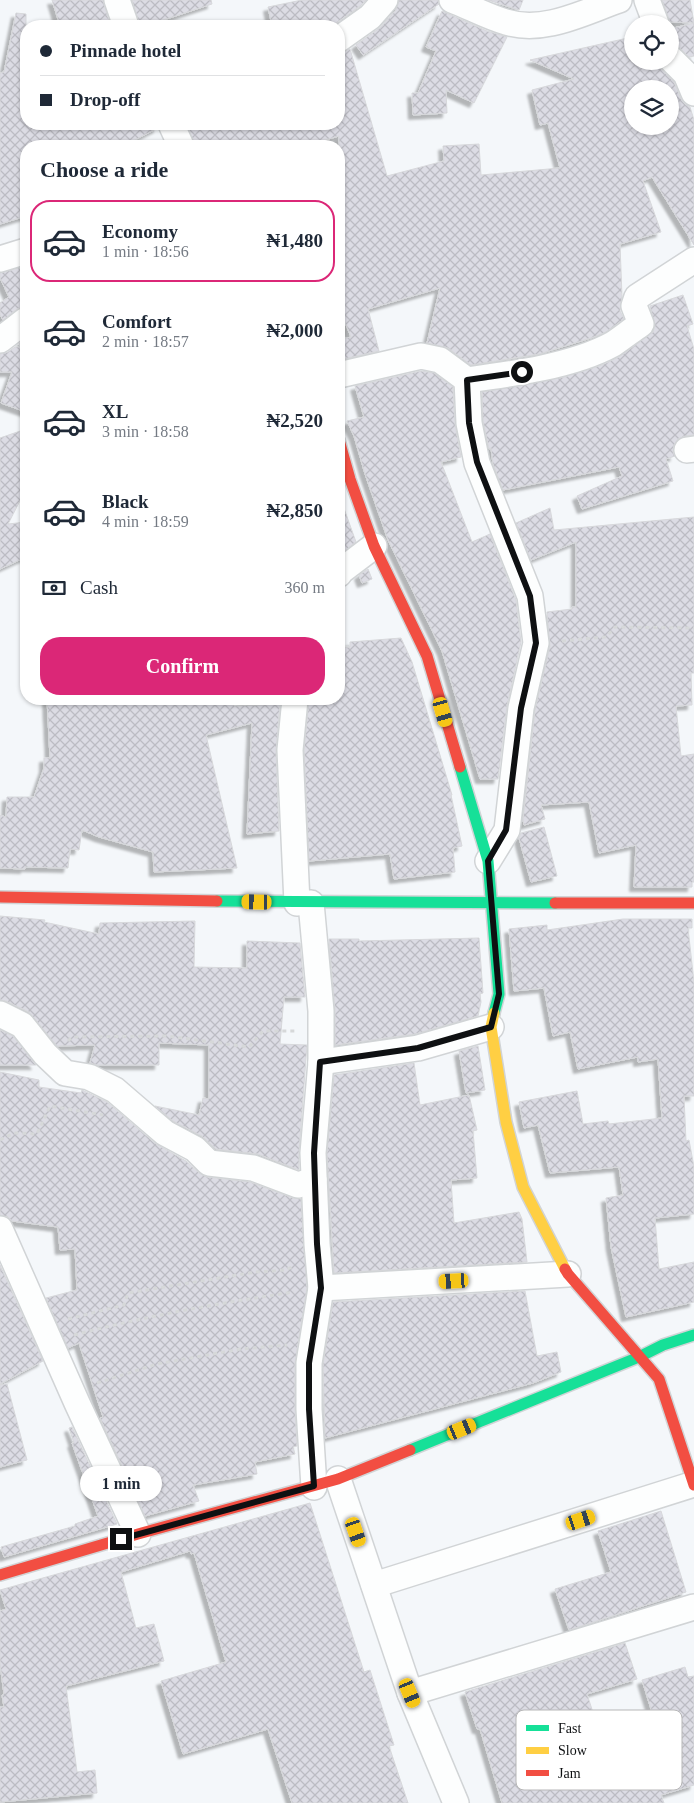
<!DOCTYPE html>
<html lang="en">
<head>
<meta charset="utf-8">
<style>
  :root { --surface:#fff; --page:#f6f6f7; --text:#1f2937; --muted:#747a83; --line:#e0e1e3; --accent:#db2777 }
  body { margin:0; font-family:"Times New Roman",serif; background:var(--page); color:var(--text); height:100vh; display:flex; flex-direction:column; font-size:19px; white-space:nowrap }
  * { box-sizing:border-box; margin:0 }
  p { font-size:16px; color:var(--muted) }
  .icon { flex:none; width:28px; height:28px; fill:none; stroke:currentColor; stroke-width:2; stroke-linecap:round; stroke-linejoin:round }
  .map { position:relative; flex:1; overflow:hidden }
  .drawer { position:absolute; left:20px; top:140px; width:325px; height:565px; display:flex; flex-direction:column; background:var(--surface); border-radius:20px; box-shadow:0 1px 4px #0004 }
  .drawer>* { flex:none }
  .hud { position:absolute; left:20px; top:20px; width:325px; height:110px; border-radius:20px; box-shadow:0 1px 4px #0004; display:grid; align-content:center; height:110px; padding:0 20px; background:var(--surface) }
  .tools { position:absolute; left:624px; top:15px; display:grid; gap:10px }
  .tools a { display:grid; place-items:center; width:55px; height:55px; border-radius:50%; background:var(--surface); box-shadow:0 1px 4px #0004; font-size:25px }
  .end { position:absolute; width:22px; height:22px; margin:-11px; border:6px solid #0e1012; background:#fff; box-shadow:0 0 0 2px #fff }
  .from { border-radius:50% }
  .bubble { position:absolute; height:35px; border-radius:18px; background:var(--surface); box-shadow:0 1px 4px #0004; font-size:16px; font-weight:600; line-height:35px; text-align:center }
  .car { position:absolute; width:15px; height:30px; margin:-15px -8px; border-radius:6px; box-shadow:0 0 4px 1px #0007; background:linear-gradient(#f5c518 24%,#345 0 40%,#f5c518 0 76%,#345 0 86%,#f5c518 0) }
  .hud b { display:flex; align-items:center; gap:18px; height:48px; font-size:19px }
  .hud b+b { border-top:1px solid var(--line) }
  .hud i { width:12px; height:12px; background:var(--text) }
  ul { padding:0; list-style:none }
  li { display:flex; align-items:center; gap:15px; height:82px; margin:0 10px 8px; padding:0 10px; border:2px solid transparent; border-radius:20px }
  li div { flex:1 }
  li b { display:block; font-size:19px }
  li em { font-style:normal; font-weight:600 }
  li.selected { border-color:var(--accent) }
  li>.icon { width:45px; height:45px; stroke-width:1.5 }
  h2 { padding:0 20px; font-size:22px; line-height:60px }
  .pay { display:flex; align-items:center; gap:12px; height:55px; padding:0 20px; font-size:19px }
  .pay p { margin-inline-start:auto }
  .action { display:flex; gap:10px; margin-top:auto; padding:10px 20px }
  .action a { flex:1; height:58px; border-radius:20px; background:var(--accent); color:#fff; font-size:20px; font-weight:600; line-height:58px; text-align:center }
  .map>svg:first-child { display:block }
  .building { fill:url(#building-cross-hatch); stroke:#d7d8db; fill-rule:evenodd; filter:url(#shadow) }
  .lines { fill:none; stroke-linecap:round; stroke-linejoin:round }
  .street-casing { stroke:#d1d4d6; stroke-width:28 }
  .fast-casing { stroke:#d1d4d6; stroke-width:14 }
  .slow-casing { stroke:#d1d4d6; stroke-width:14 }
  .jam-casing { stroke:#d1d4d6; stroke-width:14 }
  .path { stroke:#d6d8d9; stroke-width:3; stroke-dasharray:4 4; stroke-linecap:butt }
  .street { stroke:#fdfefe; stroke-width:25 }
  .fast { stroke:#16e098; stroke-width:11 }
  .slow { stroke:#ffcf43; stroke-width:11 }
  .jam { stroke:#f24e42; stroke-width:11 }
  .route { stroke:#0e1012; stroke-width:6 }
  .key { fill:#fff; stroke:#b7b7b8; stroke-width:1 }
  .key-label { font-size:14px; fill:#0e1012 }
</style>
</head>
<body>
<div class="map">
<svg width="694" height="1803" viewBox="0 0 694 1803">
  <defs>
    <pattern id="building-cross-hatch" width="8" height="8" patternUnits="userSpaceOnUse" patternTransform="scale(1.25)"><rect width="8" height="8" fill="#dcdce4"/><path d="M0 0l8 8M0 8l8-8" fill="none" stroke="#bcbcc3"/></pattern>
    <filter id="shadow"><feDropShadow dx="-4.5" dy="4.5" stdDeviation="1" flood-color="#0004"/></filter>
  </defs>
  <rect width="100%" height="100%" fill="#f4f7fa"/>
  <g class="building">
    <path d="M52,0H103L110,24L105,26H60Z"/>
    <path d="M132,0H211L212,4L145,26H140Z"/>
    <path d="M302,0H366L360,6L332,26H315L314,20L284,26H272L268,7Z"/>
    <path d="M399,0H438L439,4L363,55L356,45L381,27L396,10Z"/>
    <path d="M488,0H523L519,10Z"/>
    <path d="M662,0H690L694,23L670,22Z"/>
    <path d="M442,11L487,31L507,37L474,103L446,90L447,113L413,115L412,93H418L436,51L426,47Z"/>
    <path d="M16,13L26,14V124H157L158,128L123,146H26V216L0,224V73L4,72Z"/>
    <path d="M694,23V56L689,57L680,48L670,44V29Z"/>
    <path d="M632,37V61H656L660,68L674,82L681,99L685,104L690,107L694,120V245L652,177L643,181L661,232L620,244L622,296L620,311L624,319L606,332L591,338L539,354L471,365L448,348L427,343L440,288L368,309L379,351L339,360V340L351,337L339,308V136L304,146H195L189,130L203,124H339V53L350,49L387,176L444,161L443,146L479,144L481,175L560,168L548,123L540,125L532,90L574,79L530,60ZM632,89H670V126H632Z"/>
    <path d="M26,266V306L17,309L3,320L0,315V303L9,297L0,278V273Z"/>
    <path d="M683,295L693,324L687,326L694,349V435L685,436L678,439L674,445L673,452L675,456L666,459L673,481L582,509L577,496L622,476L619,467L503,490L493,464L491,448L489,449L483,421L482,392L564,377L602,365L619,357L653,332L655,325L650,306Z"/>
    <path d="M26,338V412L1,403L12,372H0V354L8,352L15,347H21L19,344Z"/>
    <path d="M421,371L434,373L453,387L455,424L461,457L441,462L472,542L490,534L516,600L521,642L507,706L498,779H480L442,651L388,540L365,474L354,436L347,421L364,417L355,386Z"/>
    <path d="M26,429V489L8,524L26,522V557L0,569V438Z"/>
    <path d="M339,500H341L356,542L339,555Z"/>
    <path d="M550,508L554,530L694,517V673H691L692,705L676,706L681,756L694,754V882H692V887H634L636,845L599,853L589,802L541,805L545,819L524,825L523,820L535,710L550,646L547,612L572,609V607H576V542L531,560L516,523Z"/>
    <path d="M368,569L372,579L362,583L359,575Z"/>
    <path d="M401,638L412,662L452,795H451L462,846L453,848L455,872L394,879L390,854L309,861L304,750L309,699H339V648L350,647V642Z"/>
    <path d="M47,699H233L234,706L280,704L276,751L279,831L247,834L252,723L206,735L237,868L154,872L153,852L99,837L82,830L79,850L70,849L68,868L25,867V869L0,868V815L6,817L7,797H34L44,768V758H50Z"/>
    <path d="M544,827L557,876L531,882L519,838L521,833Z"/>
    <path d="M0,916L45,920L44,922L99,934L100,923L195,921L194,967L247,968V941L300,943L305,997H284L280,1044L307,1045L299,1152V1170L258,1154L216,1149L202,1136L173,1121L155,1106L199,1115L203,1098L209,1099V1045L159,1043V1065H97L90,1063L95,1045L57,1046L29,1012L6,1001L0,1000Z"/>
    <path d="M623,919H692V928H688L694,982V1096H684L686,1141L689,1140L694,1167V1214L655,1218L659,1269L694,1262V1302L626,1317L611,1247L606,1198L623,1195L619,1167L550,1173L538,1125L524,1128L519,1102L577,1091L583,1124L608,1121L609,1124L662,1118L658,1059L638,1062V1057L578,1069L570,1032L553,1036L544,988L514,991L509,929L547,925V930Z"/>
    <path d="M479,938L483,993L480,994L481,1002L478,1016L415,1034L335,1045V1010L329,939H359V941Z"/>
    <path d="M0,1030L13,1036L36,1065H0Z"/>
    <path d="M478,1046L485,1090L466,1093L459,1051Z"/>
    <path d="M414,1063L420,1105L469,1095L477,1130L473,1131L477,1178L451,1180L454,1223L519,1212L522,1219L527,1262L334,1273L327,1153L334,1075Z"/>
    <path d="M0,1072L39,1080V1087L81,1093L82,1090L84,1091L107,1102L156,1144L186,1161L199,1173L207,1177L250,1182L293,1198L301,1199L307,1288L295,1363V1409L297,1446L293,1447L295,1454L255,1462L257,1474L193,1485L199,1501L145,1516L100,1418L103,1417L79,1343L68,1348L46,1298L77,1290L75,1249L60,1250L58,1227L12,1221L8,1217L0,1215Z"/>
    <path d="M0,1265L43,1361L0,1384Z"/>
    <path d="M525,1291L537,1356L557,1352L561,1372L533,1383L325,1438L323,1364L333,1302Z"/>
    <path d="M7,1384L27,1460L0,1467V1385Z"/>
    <path d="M72,1427L117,1524L4,1557L1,1547L75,1526V1524L98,1516L72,1443H74L69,1428Z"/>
    <path d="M310,1503L364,1672L370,1670L394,1745L389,1746L408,1803H292L268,1729L183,1754L161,1681L226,1662L194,1553L191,1554L190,1551L121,1572L136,1628L154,1624L164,1661L66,1686L77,1772L95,1770L97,1793L0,1802V1707H4L2,1695L4,1694L0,1664V1611L6,1609L0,1590Z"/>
    <path d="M661,1511L686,1592L569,1630L555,1589L611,1572L598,1531Z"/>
    <path d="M625,1643L637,1679L587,1694L600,1734L654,1719L642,1680L685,1667L688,1677L694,1676V1785L661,1795L664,1803H502L480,1729H477L465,1692Z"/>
  </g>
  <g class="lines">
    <defs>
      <g id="street">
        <path d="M117,0L126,26"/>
        <path d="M452,0C470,7 488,17 506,22C544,34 584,12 619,0"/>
        <path d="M647,0L656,24"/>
        <path d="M339,39L370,17L385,0"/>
        <path d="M670,58L686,74L694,93"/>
        <path d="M171,124L181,146"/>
        <path d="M0,259L26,251"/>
        <path d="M0,340L26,320"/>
        <path d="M339,375L421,356L440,360L467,380C512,374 573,366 613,344C622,338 632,330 641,324L634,306L637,297L694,260"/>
        <path d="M467,380L469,423L477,463L530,596L536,643L521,708L507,830L488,861"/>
        <path d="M687,450L694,449"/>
        <path d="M339,574L341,571L374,546"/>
        <path d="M295,699L290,750L297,903"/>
        <path d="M311,903L321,1011V1062L313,1153L317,1244L321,1288L309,1363V1409L314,1487"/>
        <path d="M0,1014L22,1025L45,1054L65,1073L89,1077L115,1090L165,1133L195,1149L209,1163L253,1168L298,1185L314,1180"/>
        <path d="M321,1062L418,1048L491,1027"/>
        <path d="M0,1229L77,1403L138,1534"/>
        <path d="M321,1288L568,1274"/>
        <path d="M338,1479L410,1693L456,1803"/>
        <path d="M374,1585L694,1484"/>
        <path d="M410,1693L694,1607"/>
      </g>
      <g id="fast">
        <path d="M460,767L488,861L499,994L494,1013"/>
        <path d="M217,901L555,903"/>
        <path d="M410,1450L639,1357L663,1345L694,1335"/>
      </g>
      <path id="slow" d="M494,1013L491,1027L506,1122L523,1187L565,1269"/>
      <g id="jam">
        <path d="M339,440L350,479L374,546L427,656L460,767"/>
        <path d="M0,897L217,901"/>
        <path d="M555,903H694"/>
        <path d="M565,1269L568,1274L659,1379L694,1485"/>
        <path d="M0,1575L138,1534L338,1479L410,1450"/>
      </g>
    </defs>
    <use href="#street" class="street-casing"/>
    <use href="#fast" class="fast-casing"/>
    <use href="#slow" class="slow-casing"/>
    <use href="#jam" class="jam-casing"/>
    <g class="path">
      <path d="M562,641L606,637L615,627L694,628"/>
      <path d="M68,1041L72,1037L167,1036L249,1047L263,1031H295"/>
      <path d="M0,1140L14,1133L37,1134L50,1106L103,1115"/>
      <path d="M68,1319L124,1305L128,1293L256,1272L285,1270L292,1267"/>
      <path d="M74,1335C147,1316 220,1303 294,1292"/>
      <path d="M97,1383L157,1364L241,1349L287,1345"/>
    </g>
    <use href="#street" class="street"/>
    <use href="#fast" class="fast"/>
    <use href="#slow" class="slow"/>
    <use href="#jam" class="jam"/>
  </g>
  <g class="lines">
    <path class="route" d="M121,1539L314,1486L309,1409V1363L321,1288L317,1244L314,1153L320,1062L418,1048L491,1027L499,994L488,861L506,830L521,708L536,643L530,596L477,462L469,423L467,380L522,372"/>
  </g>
  <rect x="516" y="1710" width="166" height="80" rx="8" class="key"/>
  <rect x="526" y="1725" width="23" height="6" fill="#16e098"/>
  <rect x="526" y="1747" width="23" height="7" fill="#ffcf43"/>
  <rect x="526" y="1770" width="23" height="6" fill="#f24e42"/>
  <g class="key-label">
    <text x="558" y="1733">Fast</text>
    <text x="558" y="1755">Slow</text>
    <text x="558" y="1778">Jam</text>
  </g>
</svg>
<div class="tools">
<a><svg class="icon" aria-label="locate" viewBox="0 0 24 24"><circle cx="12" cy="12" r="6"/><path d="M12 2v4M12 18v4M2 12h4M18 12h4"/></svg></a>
<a><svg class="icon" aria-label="layers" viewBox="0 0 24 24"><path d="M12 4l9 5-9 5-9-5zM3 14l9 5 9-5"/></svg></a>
</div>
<i class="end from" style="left:522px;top:372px"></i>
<i class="end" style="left:121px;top:1539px"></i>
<div class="bubble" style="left:80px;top:1466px;width:82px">1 min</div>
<i class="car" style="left:443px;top:712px;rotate:164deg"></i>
<i class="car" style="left:257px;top:902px;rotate:271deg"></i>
<i class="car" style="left:454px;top:1281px;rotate:267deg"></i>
<i class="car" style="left:462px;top:1429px;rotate:68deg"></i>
<i class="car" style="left:581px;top:1520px;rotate:72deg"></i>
<i class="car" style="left:356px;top:1532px;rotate:161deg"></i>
<i class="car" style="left:410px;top:1693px;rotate:157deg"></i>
<div class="hud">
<b><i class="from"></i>Pinnade hotel</b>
<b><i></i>Drop-off</b>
</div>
<section class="drawer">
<h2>Choose a ride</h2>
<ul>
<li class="selected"><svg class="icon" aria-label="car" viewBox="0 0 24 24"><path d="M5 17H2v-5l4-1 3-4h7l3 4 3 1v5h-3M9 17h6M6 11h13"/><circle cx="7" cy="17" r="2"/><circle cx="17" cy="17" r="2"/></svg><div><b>Economy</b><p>1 min · 18:56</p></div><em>₦1,480</em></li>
<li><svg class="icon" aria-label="car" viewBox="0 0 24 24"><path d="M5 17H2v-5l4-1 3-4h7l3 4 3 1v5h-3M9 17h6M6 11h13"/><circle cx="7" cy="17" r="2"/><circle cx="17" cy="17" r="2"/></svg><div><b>Comfort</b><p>2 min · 18:57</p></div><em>₦2,000</em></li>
<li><svg class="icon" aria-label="car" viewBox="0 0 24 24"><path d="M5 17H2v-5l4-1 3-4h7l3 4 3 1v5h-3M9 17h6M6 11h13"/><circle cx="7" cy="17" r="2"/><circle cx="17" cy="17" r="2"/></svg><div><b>XL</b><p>3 min · 18:58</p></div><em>₦2,520</em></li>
<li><svg class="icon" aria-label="car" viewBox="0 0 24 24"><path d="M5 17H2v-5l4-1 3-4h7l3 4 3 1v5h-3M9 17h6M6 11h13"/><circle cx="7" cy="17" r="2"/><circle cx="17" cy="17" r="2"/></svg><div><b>Black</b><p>4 min · 18:59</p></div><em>₦2,850</em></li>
</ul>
<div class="pay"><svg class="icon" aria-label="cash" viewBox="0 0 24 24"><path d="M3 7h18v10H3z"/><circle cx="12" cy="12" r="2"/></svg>Cash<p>360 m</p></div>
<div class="action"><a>Confirm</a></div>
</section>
</div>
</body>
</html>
